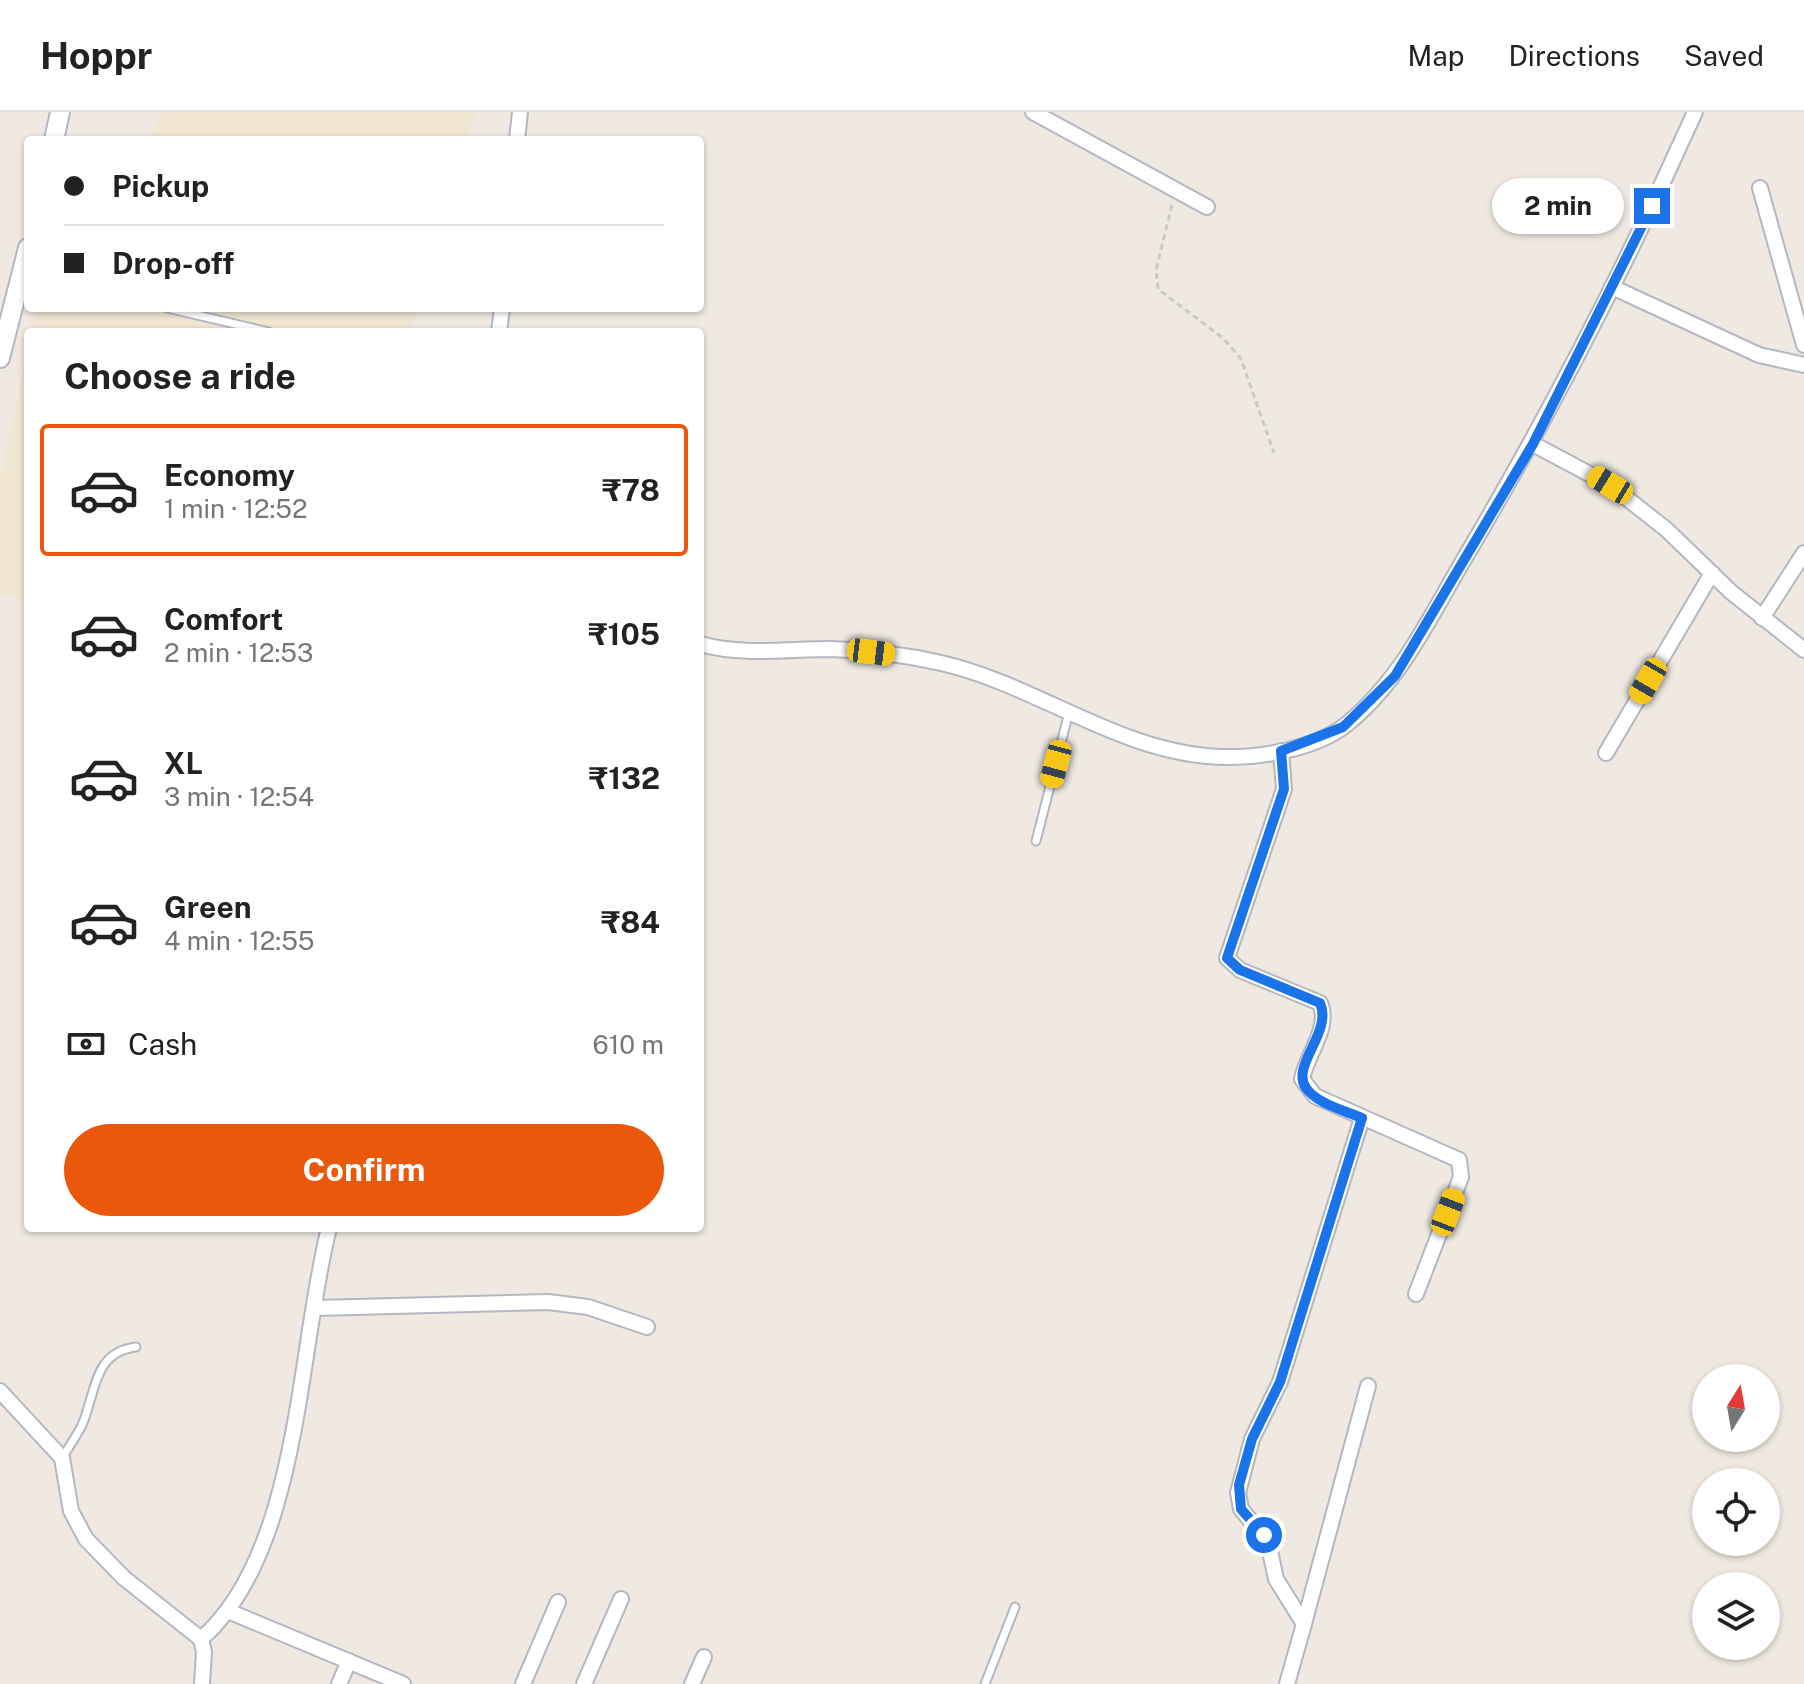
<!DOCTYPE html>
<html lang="en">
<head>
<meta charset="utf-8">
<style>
  :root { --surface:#fff; --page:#f6f6f6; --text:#222; --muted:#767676; --line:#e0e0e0; --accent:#ea580c }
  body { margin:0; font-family:"Public Sans",sans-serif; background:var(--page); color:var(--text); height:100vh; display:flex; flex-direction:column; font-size:30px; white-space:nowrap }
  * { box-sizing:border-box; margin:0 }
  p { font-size:26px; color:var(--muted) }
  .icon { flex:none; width:44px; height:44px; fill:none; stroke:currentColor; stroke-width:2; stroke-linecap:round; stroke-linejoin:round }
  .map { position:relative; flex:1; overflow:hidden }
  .side { position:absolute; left:24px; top:216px; width:680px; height:904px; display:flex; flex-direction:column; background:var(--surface); border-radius:8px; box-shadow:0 2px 6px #0004 }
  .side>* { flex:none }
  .hud { position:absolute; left:24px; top:24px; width:680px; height:176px; border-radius:8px; box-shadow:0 2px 6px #0004; display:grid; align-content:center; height:176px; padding:0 40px; background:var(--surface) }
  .needle { width:52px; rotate:11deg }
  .controls { position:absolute; left:1692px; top:1252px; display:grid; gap:16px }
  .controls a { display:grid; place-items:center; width:88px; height:88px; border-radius:50%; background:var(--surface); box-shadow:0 2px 6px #0004; font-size:40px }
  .end { position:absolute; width:36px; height:36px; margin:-18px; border:10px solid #1a73e8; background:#fff; box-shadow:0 0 0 4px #fff }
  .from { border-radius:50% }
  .bubble { position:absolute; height:56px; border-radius:28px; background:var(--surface); box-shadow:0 2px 6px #0004; font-size:26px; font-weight:700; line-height:56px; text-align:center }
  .car { position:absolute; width:24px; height:48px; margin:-24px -12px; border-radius:10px; box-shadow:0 0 6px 2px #0007; background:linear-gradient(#f5c518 24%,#345 0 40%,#f5c518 0 76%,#345 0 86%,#f5c518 0) }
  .hud b { display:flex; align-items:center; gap:28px; height:76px; font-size:30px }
  .hud b+b { border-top:2px solid var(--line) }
  .hud i { width:20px; height:20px; background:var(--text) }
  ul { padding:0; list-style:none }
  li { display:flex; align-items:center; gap:24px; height:132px; margin:0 16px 12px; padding:0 24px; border:4px solid transparent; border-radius:8px }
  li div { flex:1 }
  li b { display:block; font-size:30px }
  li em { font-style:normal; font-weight:700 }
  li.selected { border-color:var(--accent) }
  li>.icon { width:72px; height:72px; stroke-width:1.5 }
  h2 { padding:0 40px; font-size:36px; line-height:96px }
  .pay { display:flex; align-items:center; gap:20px; height:88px; padding:0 40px; font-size:30px }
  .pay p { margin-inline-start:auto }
  .cta { display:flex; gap:16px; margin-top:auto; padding:16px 40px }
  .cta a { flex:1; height:92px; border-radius:48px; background:var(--accent); color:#fff; font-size:32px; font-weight:700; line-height:92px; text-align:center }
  header { display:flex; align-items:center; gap:48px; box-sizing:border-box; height:112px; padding:0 40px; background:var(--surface); border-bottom:2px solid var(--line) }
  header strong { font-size:38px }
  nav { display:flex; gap:44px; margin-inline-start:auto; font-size:28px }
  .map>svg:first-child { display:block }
  .education { fill:#f0e6d1 }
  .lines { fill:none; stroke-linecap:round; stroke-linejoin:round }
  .service-casing { stroke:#b4b7c1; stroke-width:11 }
  .minor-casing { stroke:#b4b7c1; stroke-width:18 }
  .tertiary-casing { stroke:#b4b7c1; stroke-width:22 }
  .path { stroke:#c9c9c9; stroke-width:3; stroke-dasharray:6 4; stroke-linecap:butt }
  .service { stroke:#fff; stroke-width:7 }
  .minor { stroke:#fff; stroke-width:14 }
  .tertiary { stroke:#fff; stroke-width:18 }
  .route { stroke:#1a73e8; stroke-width:10 }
</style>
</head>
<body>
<header>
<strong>Hoppr</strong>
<nav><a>Map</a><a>Directions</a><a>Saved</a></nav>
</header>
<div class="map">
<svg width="1804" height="1572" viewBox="0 0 1804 1572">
  <rect width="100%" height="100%" fill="#efe9e1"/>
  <g class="education">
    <path d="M162,0H475L467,28H150Z"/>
    <path d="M37,196H418L411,220H32Z"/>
    <path d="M28,238V489L0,481V366Z"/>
  </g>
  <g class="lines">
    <defs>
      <g id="service">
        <path d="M167,196L269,220"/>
        <path d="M1036,729L1069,600"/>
        <path d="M62,1346C69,1335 76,1325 82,1313C96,1281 93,1240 136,1235"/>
        <path d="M985,1572L1015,1495"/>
      </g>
      <g id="minor">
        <path d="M1033,0L1207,95"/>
        <path d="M517,28L520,0"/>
        <path d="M1760,76L1804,233"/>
        <path d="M1612,175L1759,243L1804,253"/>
        <path d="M499,220L502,196"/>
        <path d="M1533,332L1610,373L1667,418L1731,480L1804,538"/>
        <path d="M1762,506L1804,441"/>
        <path d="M700,532C744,544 786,537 831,537C867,538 906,543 941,551C1038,573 1120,642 1222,645C1260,646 1316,637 1347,612C1400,569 1429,507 1463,449C1549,304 1626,154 1695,0"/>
        <path d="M1281,639L1284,677L1227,846L1240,858L1320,891C1331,916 1306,943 1302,967L1315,984L1459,1048L1461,1065L1416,1182"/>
        <path d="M1606,641L1712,461"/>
        <path d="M315,1196L548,1190L588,1195L647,1215"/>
        <path d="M0,1279L62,1346L71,1399L86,1427L124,1466L201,1527L204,1540L202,1572"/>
        <path d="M228,1499L403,1572"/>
        <path d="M1304,1512L1368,1274"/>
        <path d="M201,1527C300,1441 298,1236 329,1116"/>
        <path d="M339,1572L349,1549"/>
        <path d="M523,1572L558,1490"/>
        <path d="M584,1572L621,1487"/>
        <path d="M692,1572L704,1545"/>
        <path d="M1287,1572L1304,1512L1276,1467L1268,1430L1241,1397L1238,1381L1252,1327L1280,1270L1362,1006"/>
      </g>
      <g id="tertiary">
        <path d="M54,28L60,0"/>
        <path d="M0,246L28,136"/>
      </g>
    </defs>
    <use href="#service" class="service-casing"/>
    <use href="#minor" class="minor-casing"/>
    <use href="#tertiary" class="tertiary-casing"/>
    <path class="path" d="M1172,93L1156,158L1158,177L1223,226L1241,247L1274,341"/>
    <use href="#service" class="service"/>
    <use href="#minor" class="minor"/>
    <use href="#tertiary" class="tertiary"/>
  </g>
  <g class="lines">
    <path class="route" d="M1264,1423L1241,1397L1239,1373L1252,1327L1280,1270L1362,1006C1346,999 1317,992 1306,976C1290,954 1333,920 1320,891L1240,858L1227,846L1284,677L1281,639L1343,615L1395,564L1533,332L1652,94"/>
  </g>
</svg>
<div class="controls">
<a><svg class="needle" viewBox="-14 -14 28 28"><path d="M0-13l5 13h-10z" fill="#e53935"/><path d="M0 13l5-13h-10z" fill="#767676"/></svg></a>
<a><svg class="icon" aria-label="locate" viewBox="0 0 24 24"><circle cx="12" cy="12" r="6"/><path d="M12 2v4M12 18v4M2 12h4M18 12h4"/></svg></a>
<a><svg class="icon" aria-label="layers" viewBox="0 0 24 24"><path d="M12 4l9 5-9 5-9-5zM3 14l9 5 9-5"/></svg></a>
</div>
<i class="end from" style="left:1264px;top:1423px"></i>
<i class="end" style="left:1652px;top:94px"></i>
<div class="bubble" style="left:1492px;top:66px;width:132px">2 min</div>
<i class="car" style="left:1610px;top:373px;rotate:301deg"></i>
<i class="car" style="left:871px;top:540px;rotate:97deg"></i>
<i class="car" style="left:1648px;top:569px;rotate:210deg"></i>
<i class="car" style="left:1056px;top:652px;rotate:195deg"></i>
<i class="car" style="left:1448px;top:1100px;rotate:21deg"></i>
<div class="hud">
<b><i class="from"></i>Pickup</b>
<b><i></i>Drop-off</b>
</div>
<section class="side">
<h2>Choose a ride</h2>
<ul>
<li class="selected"><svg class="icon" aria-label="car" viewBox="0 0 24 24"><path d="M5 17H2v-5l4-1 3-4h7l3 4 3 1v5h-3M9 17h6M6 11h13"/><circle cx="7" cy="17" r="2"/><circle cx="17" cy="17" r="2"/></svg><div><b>Economy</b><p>1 min · 12:52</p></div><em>₹78</em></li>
<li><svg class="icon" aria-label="car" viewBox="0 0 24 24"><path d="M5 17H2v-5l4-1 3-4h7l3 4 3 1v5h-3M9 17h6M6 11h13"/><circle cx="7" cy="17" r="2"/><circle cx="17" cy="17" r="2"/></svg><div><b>Comfort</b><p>2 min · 12:53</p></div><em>₹105</em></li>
<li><svg class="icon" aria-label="car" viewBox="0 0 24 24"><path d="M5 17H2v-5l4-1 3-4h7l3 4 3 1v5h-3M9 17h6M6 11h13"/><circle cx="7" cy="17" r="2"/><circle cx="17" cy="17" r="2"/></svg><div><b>XL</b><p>3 min · 12:54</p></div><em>₹132</em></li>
<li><svg class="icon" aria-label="car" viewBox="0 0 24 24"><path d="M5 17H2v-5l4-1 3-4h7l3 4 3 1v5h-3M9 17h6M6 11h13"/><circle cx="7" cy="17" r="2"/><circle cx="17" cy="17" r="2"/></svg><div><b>Green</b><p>4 min · 12:55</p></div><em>₹84</em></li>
</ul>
<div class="pay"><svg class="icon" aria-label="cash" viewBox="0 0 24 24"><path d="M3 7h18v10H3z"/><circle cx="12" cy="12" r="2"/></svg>Cash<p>610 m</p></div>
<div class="cta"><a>Confirm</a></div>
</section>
</div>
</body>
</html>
